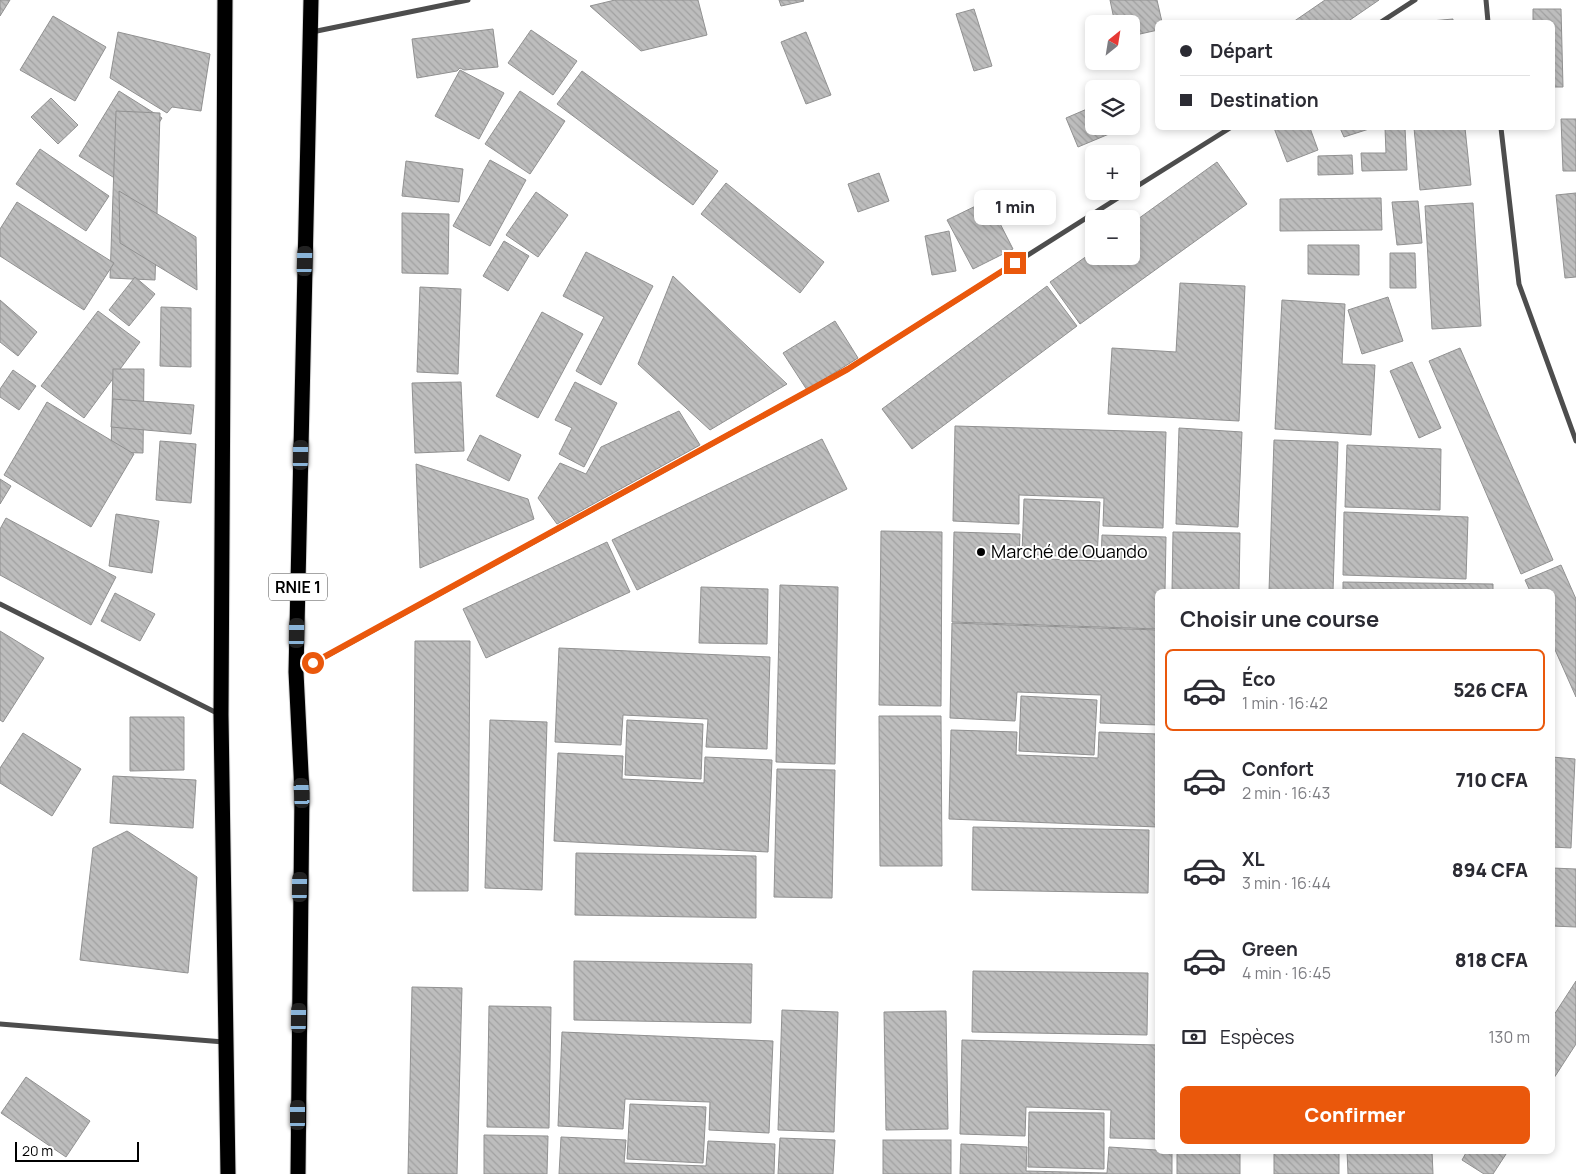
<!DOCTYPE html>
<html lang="fr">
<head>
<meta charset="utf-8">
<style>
  :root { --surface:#fff; --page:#f7f7f7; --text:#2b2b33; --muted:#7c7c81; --line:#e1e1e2; --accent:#ea580c }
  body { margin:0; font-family:Manrope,sans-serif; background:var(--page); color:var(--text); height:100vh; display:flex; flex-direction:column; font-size:19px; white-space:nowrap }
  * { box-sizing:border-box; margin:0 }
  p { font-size:16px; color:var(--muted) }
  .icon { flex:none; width:28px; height:28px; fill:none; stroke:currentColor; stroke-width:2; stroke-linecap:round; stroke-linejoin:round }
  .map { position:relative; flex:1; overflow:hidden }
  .details { position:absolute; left:1155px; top:589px; width:400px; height:565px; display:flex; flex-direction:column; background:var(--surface); border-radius:8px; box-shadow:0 2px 8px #0003 }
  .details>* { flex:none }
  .guide { position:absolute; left:1155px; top:20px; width:400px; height:110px; border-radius:8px; box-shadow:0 2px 8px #0003; display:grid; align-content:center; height:110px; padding:0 25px; background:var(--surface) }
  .needle { width:32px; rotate:30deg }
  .buttons { position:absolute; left:1085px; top:15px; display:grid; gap:10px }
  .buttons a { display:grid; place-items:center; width:55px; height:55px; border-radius:8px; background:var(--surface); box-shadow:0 2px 8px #0003; font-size:25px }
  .scale { position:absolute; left:15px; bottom:12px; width:124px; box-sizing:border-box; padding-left:5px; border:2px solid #000; border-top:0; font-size:14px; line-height:18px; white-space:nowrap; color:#000; -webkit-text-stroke:4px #fff; paint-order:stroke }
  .end { position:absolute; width:22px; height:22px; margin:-11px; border:6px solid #ea580c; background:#fff; box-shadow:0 0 0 2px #fff }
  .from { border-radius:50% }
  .bubble { position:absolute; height:35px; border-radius:8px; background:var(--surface); box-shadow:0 2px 8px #0003; font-size:16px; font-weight:800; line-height:35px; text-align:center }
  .car { position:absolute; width:15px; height:30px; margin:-15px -8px; border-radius:6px; box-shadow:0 0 4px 1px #0007; background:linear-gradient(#222 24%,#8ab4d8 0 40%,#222 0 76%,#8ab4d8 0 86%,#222 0) }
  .guide b { display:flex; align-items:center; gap:18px; height:48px; font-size:19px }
  .guide b+b { border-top:1px solid var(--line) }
  .guide i { width:12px; height:12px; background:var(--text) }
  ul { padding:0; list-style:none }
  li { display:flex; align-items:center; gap:15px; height:82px; margin:0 10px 8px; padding:0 15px; border:2px solid transparent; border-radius:8px }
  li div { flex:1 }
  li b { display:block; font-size:19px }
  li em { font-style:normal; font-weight:800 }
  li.on { border-color:var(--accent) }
  li>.icon { width:45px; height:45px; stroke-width:1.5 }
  h2 { padding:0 25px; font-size:22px; line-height:60px }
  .pay { display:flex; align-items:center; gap:12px; height:55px; padding:0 25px; font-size:19px }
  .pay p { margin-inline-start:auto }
  .cta { display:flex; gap:10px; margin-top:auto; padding:10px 25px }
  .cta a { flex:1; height:58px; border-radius:8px; background:var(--accent); color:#fff; font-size:20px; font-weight:800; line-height:58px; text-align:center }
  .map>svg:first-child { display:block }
  .building { fill:url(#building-back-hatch); stroke:#919191 }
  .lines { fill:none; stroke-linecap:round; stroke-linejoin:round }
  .highway-casing { stroke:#dbdbdb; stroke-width:17 }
  .street { stroke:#4d4d4d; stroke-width:5 }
  .highway { stroke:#000; stroke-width:15 }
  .route { stroke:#ea580c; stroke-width:6 }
  .poi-dot { fill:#000; stroke:#fff; stroke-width:2 }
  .labels { text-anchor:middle; stroke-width:4; stroke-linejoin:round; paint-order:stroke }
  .shield { fill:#fff; stroke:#4c4c4c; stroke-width:1 }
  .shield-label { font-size:16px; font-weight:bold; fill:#000 }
  .poi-label { font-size:18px; fill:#000; stroke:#fff; text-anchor:start }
</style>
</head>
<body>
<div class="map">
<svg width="1576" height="1174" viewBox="0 0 1576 1174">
  <defs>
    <pattern id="building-back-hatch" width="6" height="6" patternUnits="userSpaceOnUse" patternTransform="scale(1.25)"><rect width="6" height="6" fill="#bdbdbd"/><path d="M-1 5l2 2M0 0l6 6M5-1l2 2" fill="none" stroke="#a1a1a1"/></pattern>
  </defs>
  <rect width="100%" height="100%" fill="#fff"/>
  <g class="building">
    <path d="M0,0H10L0,16Z"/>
    <path d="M615,0H698L707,35L641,51L590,6Z"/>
    <path d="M779,0H803L804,1L781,6Z"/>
    <path d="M1110,0H1157L1162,22H1158V30L1131,36V24H1115Z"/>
    <path d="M1325,0H1379L1347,22H1293Z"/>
    <path d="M974,9L992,66L974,71L956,14Z"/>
    <path d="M1533,9H1561L1563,87H1552V22H1533Z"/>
    <path d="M53,16L106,47L75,101L20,70Z"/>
    <path d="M1453,19V22H1420Z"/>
    <path d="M493,29L498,67L464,70L460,68L457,71L417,78L412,39Z"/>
    <path d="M531,30L577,61L553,95L508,63Z"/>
    <path d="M118,32L210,54L201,111L172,107L167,113L110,78Z"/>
    <path d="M806,32L831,95L806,104L781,42Z"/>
    <path d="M460,70L504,93L479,139L435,116Z"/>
    <path d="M582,71L718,171L693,205L557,104Z"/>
    <path d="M119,91L162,118L121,182L79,156Z"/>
    <path d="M520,91L565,121L530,174L485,144Z"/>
    <path d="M51,98L78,125L58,144L31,117Z"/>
    <path d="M1094,106V126H1106L1109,134L1078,147L1066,118Z"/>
    <path d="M116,111L160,113L155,280L110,278Z"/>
    <path d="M1561,119H1576V171H1563Z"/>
    <path d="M1274,128H1310L1318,150L1287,162Z"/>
    <path d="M1340,128H1372L1344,137Z"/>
    <path d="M1385,128H1405L1407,170L1362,171L1361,153H1386Z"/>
    <path d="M1414,128H1465L1471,185L1420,190Z"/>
    <path d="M40,149L109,196L86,231L16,184Z"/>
    <path d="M1352,155L1353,174L1318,175V156Z"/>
    <path d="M490,160L526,180L490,246L453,226Z"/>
    <path d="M406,161L463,169L459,202L402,196Z"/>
    <path d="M1217,162L1247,204L1080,324L1050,282L1094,251V256H1131V224Z"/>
    <path d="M879,173L889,201L858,212L848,184Z"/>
    <path d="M726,183L824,262L800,293L701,214Z"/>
    <path d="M119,191L196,237L197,290L120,243Z"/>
    <path d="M536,192L568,215L538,257L506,235Z"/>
    <path d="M1576,193V277L1565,278L1556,195Z"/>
    <path d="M1381,198L1382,230L1280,231V199Z"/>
    <path d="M988,200L1013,249L973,269L947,220Z"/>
    <path d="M1418,201L1422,243L1397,245L1392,202Z"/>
    <path d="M17,202L114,263L84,310L0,256V229Z"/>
    <path d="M1473,203L1481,326L1432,329L1425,206Z"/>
    <path d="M402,213L449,214L448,274L402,273Z"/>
    <path d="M949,231L956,271L932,275L925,236Z"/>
    <path d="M504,241L529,256L508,291L483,276Z"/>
    <path d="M1308,245H1359V275L1308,274Z"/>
    <path d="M586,252L653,286L601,385L576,371L604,317L563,296Z"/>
    <path d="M1390,253H1415L1416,288H1390Z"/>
    <path d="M673,276L787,384L710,430L638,364Z"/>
    <path d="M135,277L155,294L129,326L109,310Z"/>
    <path d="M1180,283L1245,286L1239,421L1108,414L1112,348L1176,352Z"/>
    <path d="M1047,286L1077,326L912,449L882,409Z"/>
    <path d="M420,287L461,289L458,374L417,372Z"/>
    <path d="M1388,297L1403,341L1362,354L1348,310Z"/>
    <path d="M0,300L37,332L18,356L0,342Z"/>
    <path d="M1282,300L1345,304L1342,364L1375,365L1371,435L1275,429Z"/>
    <path d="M161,307L191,308V367L160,366Z"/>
    <path d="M98,311L140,342L84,418L41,386Z"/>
    <path d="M542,312L583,334L538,418L496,396Z"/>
    <path d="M835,321L858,358L807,390L783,353Z"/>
    <path d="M1460,348L1553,560L1521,574L1429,361Z"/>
    <path d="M1412,362L1441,428L1419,438L1390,371Z"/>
    <path d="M113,369H144L143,453L111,452Z"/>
    <path d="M13,370L36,386L19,410L0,397V389Z"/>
    <path d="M461,382L464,451L415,453L412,383Z"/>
    <path d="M575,382L617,403L584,467L559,454L572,428L555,420Z"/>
    <path d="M113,399L194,405L191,434L111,427Z"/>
    <path d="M47,402L134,454L91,527L4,475Z"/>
    <path d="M679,411L700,445L557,524L538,498L560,463L586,474L601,447Z"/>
    <path d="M955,426L1166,432L1163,528L1103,526L1104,498L1019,495V524L953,521Z"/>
    <path d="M1179,428L1242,432L1238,527L1176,524Z"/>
    <path d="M480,435L521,455L509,481L467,460Z"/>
    <path d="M822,439L847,489L637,590L612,540Z"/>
    <path d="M1274,440L1338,442L1333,591H1269Z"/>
    <path d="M160,441L196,444L191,503L156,500Z"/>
    <path d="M1347,445L1441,449L1440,510L1345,507Z"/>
    <path d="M416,464L528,499L534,519L420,568Z"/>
    <path d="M0,479L11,486L0,504Z"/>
    <path d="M1024,499L1100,502L1097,558L1022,554Z"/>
    <path d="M1344,512L1468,517L1466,579L1343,575Z"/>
    <path d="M116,514L159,521L152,573L109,566Z"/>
    <path d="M6,518L116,577L91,625L0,575V529Z"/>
    <path d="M881,531L942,532L941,706L879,705Z"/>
    <path d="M954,532L1020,534L1019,558L1101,561L1102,535L1166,537L1165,591H1158V629L952,622Z"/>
    <path d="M1173,532L1240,533L1239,591H1172Z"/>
    <path d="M607,542L630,592L486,658L463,609Z"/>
    <path d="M1561,565L1576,599V697L1552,643V591H1530L1525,580Z"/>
    <path d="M1343,582L1493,584V591H1343Z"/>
    <path d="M780,585L838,587L835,764L776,762Z"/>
    <path d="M701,587L768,589L767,644L699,643Z"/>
    <path d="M115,593L155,614L140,641L101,621Z"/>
    <path d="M952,623L1158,630V725L1100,723L1101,695L1017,692L1015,721L950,718Z"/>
    <path d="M0,631L44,658L3,722L0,720Z"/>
    <path d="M415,641H470L468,891H413Z"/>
    <path d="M559,648L770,657L767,749L706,747L708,719L623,715L621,745L555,742Z"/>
    <path d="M1021,696L1097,700L1094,755L1019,751Z"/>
    <path d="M879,716H941L942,866H880Z"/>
    <path d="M130,717H184V770L130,771Z"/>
    <path d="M490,720L547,722L542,890L485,888Z"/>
    <path d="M627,720L703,724L701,779L625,775Z"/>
    <path d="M951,730L1017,732L1016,755L1098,758L1099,732L1158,734V827L949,819Z"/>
    <path d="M23,733L81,769L52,816L0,783V768Z"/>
    <path d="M558,753L623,756L622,779L704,783L705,757L772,760L768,852L554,841Z"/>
    <path d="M1552,757L1575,759L1571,848L1552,847Z"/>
    <path d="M777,769L835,770L832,898L774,897Z"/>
    <path d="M113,776L196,780L193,828L110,823Z"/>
    <path d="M973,827L1149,830L1148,893L972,890Z"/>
    <path d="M127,831L197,877L188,973L80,960L93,848Z"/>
    <path d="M576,853L756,856V918L575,915Z"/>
    <path d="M1552,868L1576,869V927L1552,926Z"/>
    <path d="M574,961L752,964L751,1023L574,1020Z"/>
    <path d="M973,971L1148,973L1147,1035L972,1032Z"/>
    <path d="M1576,981V1044L1552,1081V1018Z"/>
    <path d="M412,987L462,988L457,1174H408Z"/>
    <path d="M489,1006L551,1007L549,1128L487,1127Z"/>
    <path d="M782,1010L838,1012L834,1132L778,1130Z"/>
    <path d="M946,1011L948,1129L886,1130L884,1012Z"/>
    <path d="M562,1032L773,1041L769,1133L709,1130L710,1102L625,1099L623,1129L558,1126Z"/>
    <path d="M962,1040L1158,1045V1139L1110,1138L1111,1110L1026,1107L1025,1136L960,1134Z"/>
    <path d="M26,1077L90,1121L66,1157L1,1113Z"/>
    <path d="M630,1104L706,1107L703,1163L627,1159Z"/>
    <path d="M1029,1112L1104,1113V1169L1028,1167Z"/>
    <path d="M484,1135L548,1136L547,1174H484Z"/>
    <path d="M561,1137L626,1140L624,1163L706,1166L708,1141L775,1144L774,1174H559Z"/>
    <path d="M780,1138L835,1140L833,1174H778Z"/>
    <rect x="883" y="1140" width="68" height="34"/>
    <path d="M961,1144L1027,1147L1026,1171L1107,1173L1109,1147L1172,1151V1174H960Z"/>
    <rect x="1177" y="1151" width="63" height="23"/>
    <rect x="1274" y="1151" width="65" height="23"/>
    <path d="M1347,1151H1432L1433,1174H1348Z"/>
    <path d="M1467,1151H1508L1493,1174H1484L1462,1160Z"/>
  </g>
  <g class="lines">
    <defs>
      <g id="highway">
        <path d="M225,0L221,715L228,1174"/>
        <path d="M298,1174L302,793L296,672L311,0"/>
      </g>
    </defs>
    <use href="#highway" class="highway-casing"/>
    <g class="street">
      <path d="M1486,0L1488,22"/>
      <path d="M1381,22L1415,0"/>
      <path d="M312,32L468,0"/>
      <path d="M1501,128L1519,284L1576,441"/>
      <path d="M1131,190L1230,128"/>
      <path d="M0,604L219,714"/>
      <path d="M299,671L848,369L1129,191"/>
      <path d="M0,1024L224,1042"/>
    </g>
    <use href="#highway" class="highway"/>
  </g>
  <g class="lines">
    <path class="route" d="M313,663L848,369L1015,263"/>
  </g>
  <circle class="poi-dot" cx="981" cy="552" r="5"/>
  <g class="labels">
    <rect class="shield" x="269" y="573.5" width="58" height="27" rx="4"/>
    <g class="shield-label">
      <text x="298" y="593">RNIE 1</text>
    </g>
    <g class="poi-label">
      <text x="991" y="558">Marché de Ouando</text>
    </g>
  </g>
</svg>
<div class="buttons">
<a><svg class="needle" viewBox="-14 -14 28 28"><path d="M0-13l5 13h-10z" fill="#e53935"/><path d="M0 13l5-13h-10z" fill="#7c7c81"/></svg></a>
<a><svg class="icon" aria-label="layers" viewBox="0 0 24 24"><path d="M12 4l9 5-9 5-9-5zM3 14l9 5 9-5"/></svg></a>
<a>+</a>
<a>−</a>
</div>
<div class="scale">20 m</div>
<i class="end from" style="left:313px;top:663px"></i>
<i class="end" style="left:1015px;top:263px"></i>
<div class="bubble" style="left:974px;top:190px;width:82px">1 min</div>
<i class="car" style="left:305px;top:261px;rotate:2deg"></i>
<i class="car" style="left:301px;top:455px;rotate:1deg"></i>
<i class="car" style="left:297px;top:633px;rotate:1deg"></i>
<i class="car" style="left:302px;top:793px;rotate:357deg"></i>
<i class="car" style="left:300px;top:887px;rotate:1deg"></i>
<i class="car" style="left:299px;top:1018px;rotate:1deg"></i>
<i class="car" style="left:298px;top:1115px;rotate:0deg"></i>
<div class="guide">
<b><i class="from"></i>Départ</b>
<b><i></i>Destination</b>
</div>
<section class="details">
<h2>Choisir une course</h2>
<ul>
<li class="on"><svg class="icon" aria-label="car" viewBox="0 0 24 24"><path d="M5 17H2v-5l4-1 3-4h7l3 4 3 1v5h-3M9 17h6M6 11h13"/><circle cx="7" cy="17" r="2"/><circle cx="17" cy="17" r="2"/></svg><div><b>Éco</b><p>1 min · 16:42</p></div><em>526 CFA</em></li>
<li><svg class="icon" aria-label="car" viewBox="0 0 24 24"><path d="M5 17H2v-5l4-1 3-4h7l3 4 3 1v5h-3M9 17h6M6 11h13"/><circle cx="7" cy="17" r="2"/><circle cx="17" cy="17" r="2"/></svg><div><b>Confort</b><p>2 min · 16:43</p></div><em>710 CFA</em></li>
<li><svg class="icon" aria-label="car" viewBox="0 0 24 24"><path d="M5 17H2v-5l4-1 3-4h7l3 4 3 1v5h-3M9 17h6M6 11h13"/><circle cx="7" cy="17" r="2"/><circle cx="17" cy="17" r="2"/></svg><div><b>XL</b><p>3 min · 16:44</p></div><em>894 CFA</em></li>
<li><svg class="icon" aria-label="car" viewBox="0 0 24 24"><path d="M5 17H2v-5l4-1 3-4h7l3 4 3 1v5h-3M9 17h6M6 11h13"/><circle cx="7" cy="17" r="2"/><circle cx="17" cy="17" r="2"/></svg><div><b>Green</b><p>4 min · 16:45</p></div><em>818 CFA</em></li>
</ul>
<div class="pay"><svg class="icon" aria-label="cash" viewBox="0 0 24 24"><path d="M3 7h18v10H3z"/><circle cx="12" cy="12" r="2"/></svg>Espèces<p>130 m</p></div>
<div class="cta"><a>Confirmer</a></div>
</section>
</div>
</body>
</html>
